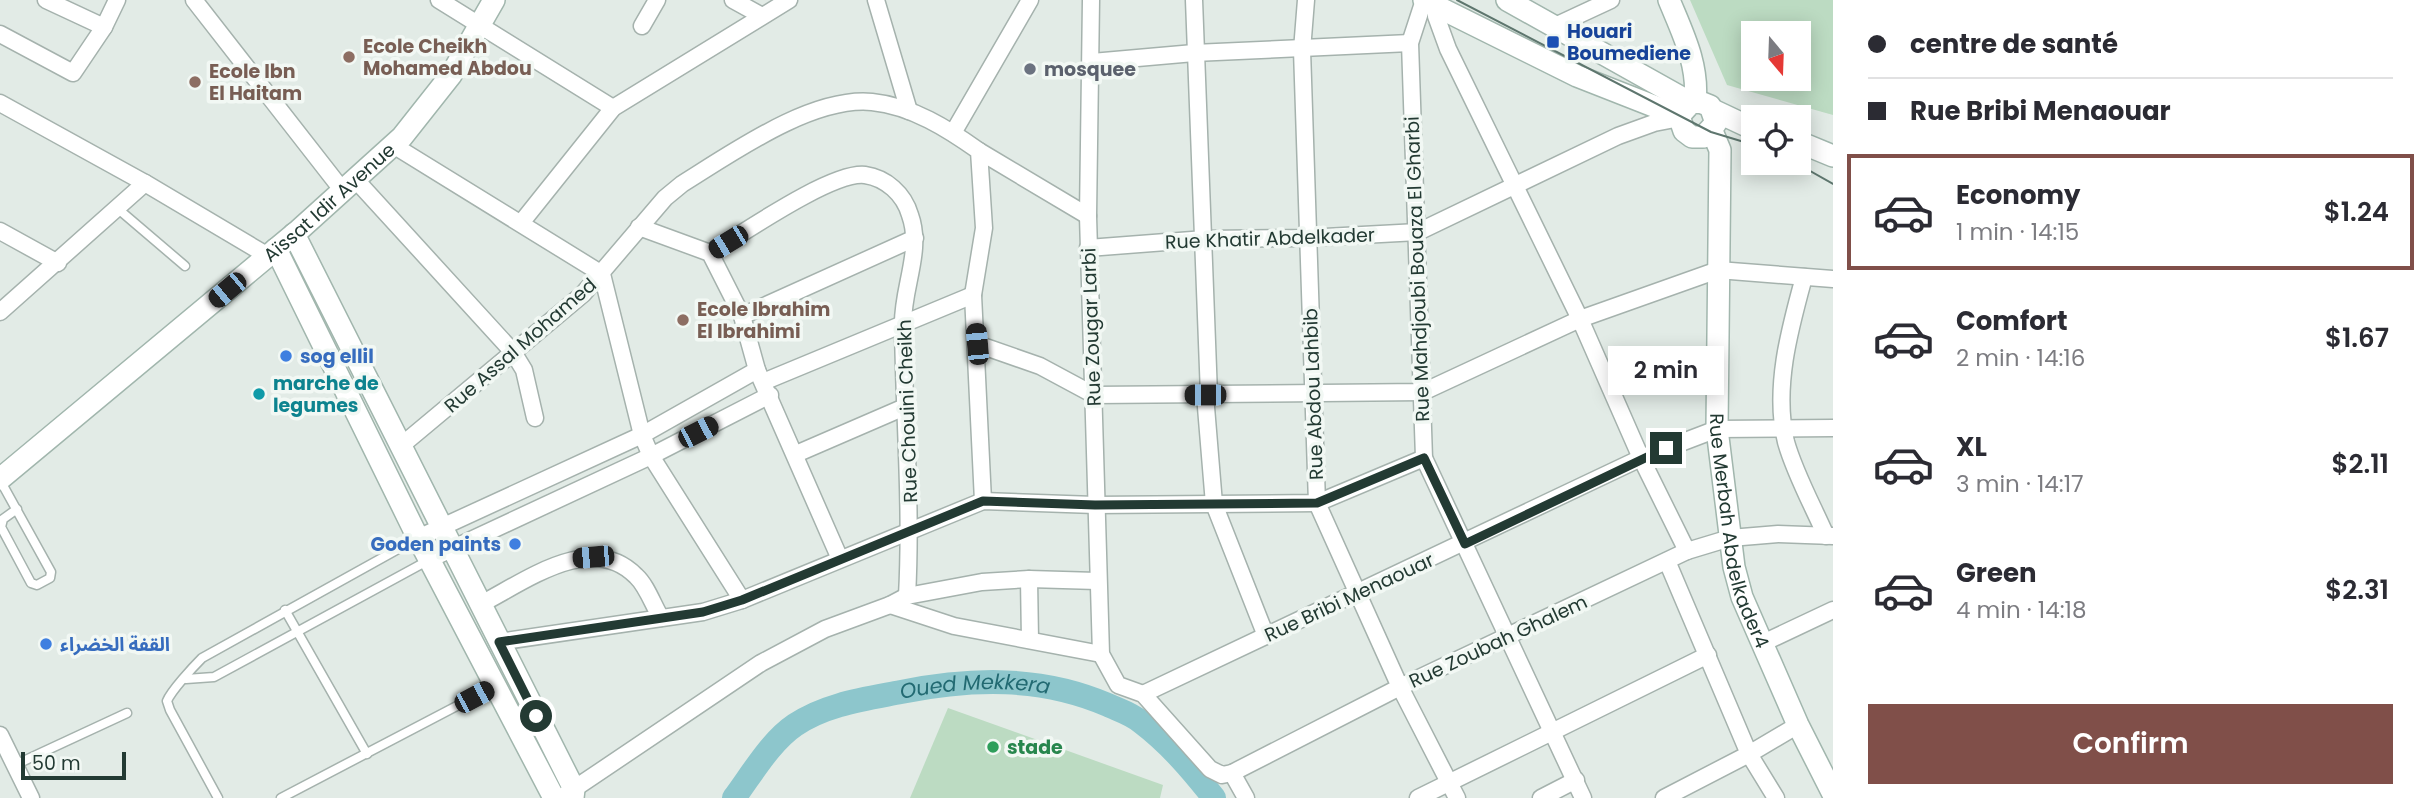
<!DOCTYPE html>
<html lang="en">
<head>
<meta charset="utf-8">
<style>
  :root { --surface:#fff; --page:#f2f2f3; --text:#2b2b33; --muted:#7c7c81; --line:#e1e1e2; --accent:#804f49 }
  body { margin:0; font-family:Poppins,"Noto Sans Arabic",sans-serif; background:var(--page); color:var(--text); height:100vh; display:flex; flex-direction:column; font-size:26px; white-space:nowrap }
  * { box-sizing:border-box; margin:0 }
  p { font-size:23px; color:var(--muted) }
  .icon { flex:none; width:38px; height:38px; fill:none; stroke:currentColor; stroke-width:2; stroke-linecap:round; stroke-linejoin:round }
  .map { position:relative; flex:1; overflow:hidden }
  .details { display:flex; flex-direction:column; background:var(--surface); width:595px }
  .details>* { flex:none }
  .banner { display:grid; align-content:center; height:154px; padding:0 35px; background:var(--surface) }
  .needle { width:46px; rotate:161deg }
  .tools { position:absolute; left:1741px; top:21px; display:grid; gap:14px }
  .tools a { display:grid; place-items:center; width:70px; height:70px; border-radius:0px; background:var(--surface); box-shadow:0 4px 18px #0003; font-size:35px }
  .scale { position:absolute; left:21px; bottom:18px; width:105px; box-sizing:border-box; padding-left:7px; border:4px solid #233a33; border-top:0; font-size:19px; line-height:24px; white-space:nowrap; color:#233a33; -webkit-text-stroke:5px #f2f8f4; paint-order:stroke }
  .end { position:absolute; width:32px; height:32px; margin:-16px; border:9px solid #233a33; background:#fff; box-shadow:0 0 0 4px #fff }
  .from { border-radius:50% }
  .bubble { position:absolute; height:49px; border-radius:0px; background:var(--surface); box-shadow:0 4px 18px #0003; font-size:23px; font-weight:600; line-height:49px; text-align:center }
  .car { position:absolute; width:21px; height:42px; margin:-21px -10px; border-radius:9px; box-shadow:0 0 5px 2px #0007; background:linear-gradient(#222 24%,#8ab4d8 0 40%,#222 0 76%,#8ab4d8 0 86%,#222 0) }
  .banner b { display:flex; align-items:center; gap:24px; height:66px; font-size:26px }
  .banner b+b { border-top:2px solid var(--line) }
  .banner i { width:18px; height:18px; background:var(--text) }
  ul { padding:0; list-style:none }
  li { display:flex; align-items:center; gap:21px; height:116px; margin:0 14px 10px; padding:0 21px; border:4px solid transparent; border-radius:0px }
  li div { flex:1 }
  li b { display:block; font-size:26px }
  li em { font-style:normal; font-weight:600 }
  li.selected { border-color:var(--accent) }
  li>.icon { width:63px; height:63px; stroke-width:1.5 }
  .primary-button { display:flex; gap:14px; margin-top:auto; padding:14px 35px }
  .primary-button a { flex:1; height:80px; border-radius:0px; background:var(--accent); color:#fff; font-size:28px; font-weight:600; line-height:80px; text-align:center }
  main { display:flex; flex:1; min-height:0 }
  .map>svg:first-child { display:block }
  .green { fill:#bcdbc2; fill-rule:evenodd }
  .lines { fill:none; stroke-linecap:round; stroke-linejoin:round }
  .river { stroke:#8dc6cc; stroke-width:24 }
  .lane-casing { stroke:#a5b2ad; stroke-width:11 }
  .street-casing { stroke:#a5b2ad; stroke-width:19 }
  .secondary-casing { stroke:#a1b6ad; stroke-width:24 }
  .lane { stroke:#fff; stroke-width:8 }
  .street { stroke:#fff; stroke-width:16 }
  .secondary { stroke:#fff; stroke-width:21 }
  .tram { stroke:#5e766e; stroke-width:2 }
  .route { stroke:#233a33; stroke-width:9 }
  .transit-dot { fill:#1a4fb4; stroke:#f2f8f4; stroke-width:2.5 }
  .education-dot { fill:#8d6e63; stroke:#f2f8f4; stroke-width:2.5 }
  .worship-dot { fill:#6b7280; stroke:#f2f8f4; stroke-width:2.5 }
  .shop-dot { fill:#3f7fe0; stroke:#f2f8f4; stroke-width:2.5 }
  .culture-dot { fill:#0f9aa8; stroke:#f2f8f4; stroke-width:2.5 }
  .leisure-dot { fill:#2e9e5b; stroke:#f2f8f4; stroke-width:2.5 }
  .labels { text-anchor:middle; stroke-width:7; stroke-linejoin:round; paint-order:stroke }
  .transit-label { font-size:19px; font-weight:bold; fill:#164399; stroke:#f2f8f4; text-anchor:start }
  .education-label { font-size:19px; font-weight:bold; fill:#785e54; stroke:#f2f8f4; text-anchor:start }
  .worship-label { font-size:19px; font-weight:bold; fill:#5b616d; stroke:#f2f8f4; text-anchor:start }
  .street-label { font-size:19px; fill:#233a33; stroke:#f2f8f4 }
  .shop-label { font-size:19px; font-weight:bold; fill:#366cbe; stroke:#f2f8f4; text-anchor:start }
  .culture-label { font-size:19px; font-weight:bold; fill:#0d838f; stroke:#f2f8f4; text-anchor:start }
  .leisure-label { font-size:19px; font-weight:bold; fill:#27864d; stroke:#f2f8f4; text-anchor:start }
  .water-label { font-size:21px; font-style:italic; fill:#226a72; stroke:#f2f8f4 }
</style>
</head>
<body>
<main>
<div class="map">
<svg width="1833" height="798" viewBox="0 0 1833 798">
  <rect width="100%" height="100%" fill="#e2ebe6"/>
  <g class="green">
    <path d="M1690,0H1833V115L1727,85ZM1754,33H1799V79H1754Z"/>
    <path d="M948,708L1163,785L1160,798H910Z"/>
  </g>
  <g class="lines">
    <path class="river" id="s1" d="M734,798C752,774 770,742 795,725C826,704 865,699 901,692C972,678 1041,676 1108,705C1119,710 1132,714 1141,722C1170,744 1192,770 1214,798"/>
    <defs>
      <g id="lane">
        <path d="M117,208L185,266"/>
        <path d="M0,480L51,572L50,578L37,585L31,583L1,527L3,519L17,509"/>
        <path d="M285,610L367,754"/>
        <path d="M186,679L214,677L429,560"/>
        <path d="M15,765L127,713"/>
        <path d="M218,798L170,710L167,701C171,691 193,667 202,658L418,538"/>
        <path d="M281,798L495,686"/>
      </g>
      <g id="street">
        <path d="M46,0L104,27"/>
        <path d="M194,0L343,191"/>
        <path d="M439,0L613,108"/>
        <path d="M733,0L762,16"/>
        <path d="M876,0L909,111"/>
        <path d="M1091,0L1088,216L1101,654L1118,685L1143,694L1210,769L1222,775L1232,773L1400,687L1687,551L1730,538L1778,534L1833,536"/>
        <path d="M1194,0L1209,395"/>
        <path d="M1306,0L1302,50L1317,503L1400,687L1457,798"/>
        <path d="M1424,0L1410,43L1424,458L1583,798"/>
        <path d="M1436,7V16L1448,49L1580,319L1641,458L1687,551"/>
        <path d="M642,26L657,0"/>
        <path d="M1555,26L1611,0"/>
        <path d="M0,34L73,73L104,27L117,0"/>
        <path d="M1092,62L1194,53L1410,43"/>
        <path d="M0,103L145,183"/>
        <path d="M953,133L1030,0"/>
        <path d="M393,145L602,274L642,435L651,456L742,600"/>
        <path d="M979,151L1088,216"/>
        <path d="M355,179L513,352L524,370L535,418"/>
        <path d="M521,223L613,108L789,0"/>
        <path d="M639,227L710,253L742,316L757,370L840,559"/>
        <path d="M0,231L58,263"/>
        <path d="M1088,248L1205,239L1306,238L1418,232L1618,136L1654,123L1680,118"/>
        <path d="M710,253C742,234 832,171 865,175C886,178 904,194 910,215C923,251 902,288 903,325C904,416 912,505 907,596"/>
        <path d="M1804,277C1790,328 1773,388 1786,442C1795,474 1813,506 1826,536"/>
        <path d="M0,312L145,183L268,256"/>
        <path d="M742,316L915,238"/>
        <path d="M977,344L1040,366L1094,395L1423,392L1580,319L1718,270L1833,279"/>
        <path d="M763,382L973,295"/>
        <path d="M1205,395L1214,504L1266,636"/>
        <path d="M402,445L583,294L665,198L682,184C732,153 812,96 872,102C912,106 948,129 979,151L984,228L973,295L983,501"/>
        <path d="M796,454L907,406"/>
        <path d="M418,538L642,435L757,370"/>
        <path d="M430,559L651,456L770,395"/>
        <path d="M1667,561L1749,754L1776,798"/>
        <path d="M1029,579L1030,640"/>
        <path d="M479,605C523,583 591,530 636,576C647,586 653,605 661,618"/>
        <path d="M890,605L954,626L1101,654"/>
        <path d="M498,642L703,612L742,600L983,501L1095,505L1317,503L1424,458"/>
        <path d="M1763,643L1833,610"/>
        <path d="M1143,694L1641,458L1717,429L1833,428"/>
        <path d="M0,735L31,798"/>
        <path d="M1232,773L1246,798"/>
        <path d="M565,795L761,663L825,629L890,605L907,596L982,582L1029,579L1097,581"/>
        <path d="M1418,798L1708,655"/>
        <path d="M1541,798L1576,780"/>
        <path d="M1664,798L1749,754L1798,725"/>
      </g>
      <g id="secondary">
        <path d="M1424,0L1577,76L1679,116"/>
        <path d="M1507,0L1691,103L1700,102L1710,106L1716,123L1703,137H1692L1684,131L1679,116L1691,103"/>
        <path d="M1669,0C1683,34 1699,65 1695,102"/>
        <path d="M1713,110L1749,127"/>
        <path id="s2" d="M1712,131L1720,150L1717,429L1734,567L1742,597L1798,725L1833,794"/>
        <path d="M1799,142L1833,156"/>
        <path d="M294,234L574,789L573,798"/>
        <path d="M276,249L418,538L554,798"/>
        <path id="s3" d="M0,479L299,230L402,137L451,75L494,0"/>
      </g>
    </defs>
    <use href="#lane" class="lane-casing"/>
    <use href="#street" class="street-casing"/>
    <use href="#secondary" class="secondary-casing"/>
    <use href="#lane" class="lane"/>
    <use href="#street" class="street"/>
    <use href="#secondary" class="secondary"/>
    <g class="tram">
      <path d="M1457,0L1711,132L1754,145"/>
      <path d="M1796,163L1833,184"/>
    </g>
  </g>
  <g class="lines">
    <path class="route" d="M536,716L499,642L703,612L742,600L983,501L1095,505L1317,503L1424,458L1465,544L1666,448"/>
  </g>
  <rect class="transit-dot" x="1546" y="35" width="14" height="14" rx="3.5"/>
  <g class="education-dot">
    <circle cx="349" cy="57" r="7"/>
    <circle cx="195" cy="82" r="7"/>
    <circle cx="683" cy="320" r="7"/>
  </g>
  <circle class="worship-dot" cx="1030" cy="69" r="7"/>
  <g class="shop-dot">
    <circle cx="286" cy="356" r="7"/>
    <circle cx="515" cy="544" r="7"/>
    <circle cx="46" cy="644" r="7"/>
  </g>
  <circle class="culture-dot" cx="259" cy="394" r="7"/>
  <circle class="leisure-dot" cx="993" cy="747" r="7"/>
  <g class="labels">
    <g class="transit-label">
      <text x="1567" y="38">Houari<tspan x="1567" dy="22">Boumediene</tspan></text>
    </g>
    <g class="education-label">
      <text x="363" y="53">Ecole Cheikh<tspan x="363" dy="22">Mohamed Abdou</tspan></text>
      <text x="209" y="78">Ecole Ibn<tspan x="209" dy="22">El Haitam</tspan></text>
      <text x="697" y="316">Ecole Ibrahim<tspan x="697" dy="22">El Ibrahimi</tspan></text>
    </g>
    <g class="worship-label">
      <text x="1044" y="76">mosquee</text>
    </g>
    <g class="street-label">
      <text dy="7" stroke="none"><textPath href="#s3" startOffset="430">Aïssat Idir Avenue</textPath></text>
      <text transform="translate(1270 238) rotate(-2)" y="7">Rue Khatir Abdelkader</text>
      <text transform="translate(1417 269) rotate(-92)" y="7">Rue Mahdjoubi Bouaza El Gharbi</text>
      <text transform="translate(1091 327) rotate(-92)" y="7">Rue Zougar Larbi</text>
      <text transform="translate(520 345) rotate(-41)" y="7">Rue Assal Mohamed</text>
      <text transform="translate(1313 394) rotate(-92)" y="7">Rue Abdou Lahbib</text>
      <text transform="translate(907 411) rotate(-92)" y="7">Rue Chouini Cheikh</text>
      <text dy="7" stroke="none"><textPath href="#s2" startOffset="404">Rue Merbah Abdelkader4</textPath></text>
      <text transform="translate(1349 597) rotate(-25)" y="7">Rue Bribi Menaouar</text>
      <text transform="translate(1498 641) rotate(-25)" y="7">Rue Zoubah Ghalem</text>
    </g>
    <g class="shop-label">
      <text x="300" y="363">sog ellil</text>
      <text x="501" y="551" text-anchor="end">Goden paints</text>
      <text x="60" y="651">القفة الخضراء</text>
    </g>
    <g class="culture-label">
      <text x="273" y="390">marche de<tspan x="273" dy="22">legumes</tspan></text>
    </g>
    <g class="leisure-label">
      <text x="1007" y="754">stade</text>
    </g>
    <g class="water-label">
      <text dy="7" stroke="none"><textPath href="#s1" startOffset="282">Oued Mekkera</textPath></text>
    </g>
  </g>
</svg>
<div class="tools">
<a><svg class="needle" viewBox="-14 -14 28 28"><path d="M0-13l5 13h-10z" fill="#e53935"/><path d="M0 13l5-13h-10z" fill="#7c7c81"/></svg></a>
<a><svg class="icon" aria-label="locate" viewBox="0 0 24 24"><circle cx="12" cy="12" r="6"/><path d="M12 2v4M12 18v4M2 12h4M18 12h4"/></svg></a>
</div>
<div class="scale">50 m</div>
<i class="end from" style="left:536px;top:716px"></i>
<i class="end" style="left:1666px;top:448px"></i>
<div class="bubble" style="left:1608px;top:346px;width:116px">2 min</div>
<i class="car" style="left:728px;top:242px;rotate:239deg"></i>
<i class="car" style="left:227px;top:290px;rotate:230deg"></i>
<i class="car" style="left:977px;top:344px;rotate:355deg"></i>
<i class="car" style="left:1205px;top:395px;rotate:270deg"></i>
<i class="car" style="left:698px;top:432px;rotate:63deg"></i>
<i class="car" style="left:593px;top:557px;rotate:265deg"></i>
<i class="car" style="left:474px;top:697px;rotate:62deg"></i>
</div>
<section class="details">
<div class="banner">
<b><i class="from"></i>centre de santé</b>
<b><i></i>Rue Bribi Menaouar</b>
</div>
<ul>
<li class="selected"><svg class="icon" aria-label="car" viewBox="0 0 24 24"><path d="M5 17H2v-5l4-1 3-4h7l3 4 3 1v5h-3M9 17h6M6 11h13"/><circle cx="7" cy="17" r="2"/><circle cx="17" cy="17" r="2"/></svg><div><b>Economy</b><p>1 min · 14:15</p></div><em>$1.24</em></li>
<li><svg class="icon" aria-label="car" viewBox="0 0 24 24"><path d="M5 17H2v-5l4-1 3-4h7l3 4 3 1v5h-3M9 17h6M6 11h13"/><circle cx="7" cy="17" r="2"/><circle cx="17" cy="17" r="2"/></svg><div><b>Comfort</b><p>2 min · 14:16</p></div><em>$1.67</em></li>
<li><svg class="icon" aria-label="car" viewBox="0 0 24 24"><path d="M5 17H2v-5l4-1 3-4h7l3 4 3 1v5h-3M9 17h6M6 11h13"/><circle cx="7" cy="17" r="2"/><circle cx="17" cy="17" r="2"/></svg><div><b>XL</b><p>3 min · 14:17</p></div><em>$2.11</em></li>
<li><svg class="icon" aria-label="car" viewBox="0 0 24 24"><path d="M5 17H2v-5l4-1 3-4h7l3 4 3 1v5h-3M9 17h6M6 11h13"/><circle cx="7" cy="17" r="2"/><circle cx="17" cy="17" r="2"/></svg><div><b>Green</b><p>4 min · 14:18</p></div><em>$2.31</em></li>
</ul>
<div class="primary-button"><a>Confirm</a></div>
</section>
</main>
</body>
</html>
